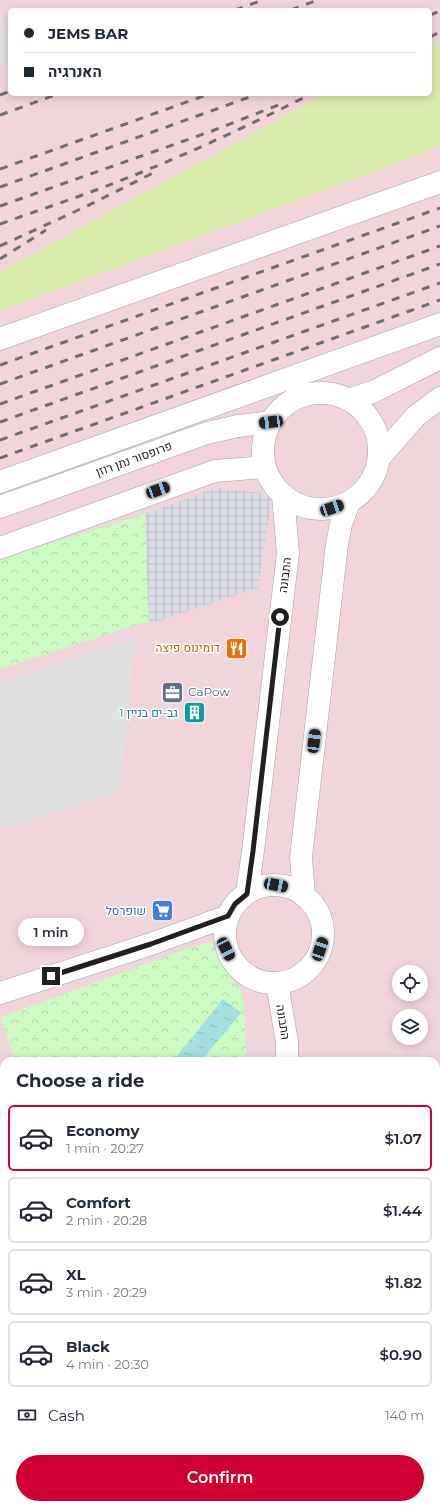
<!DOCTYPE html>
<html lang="en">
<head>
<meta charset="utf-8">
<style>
  :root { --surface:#fff; --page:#f6f6f7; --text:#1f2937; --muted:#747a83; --line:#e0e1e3; --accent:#cf0031 }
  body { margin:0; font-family:Montserrat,Heebo,sans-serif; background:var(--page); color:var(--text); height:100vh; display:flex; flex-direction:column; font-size:15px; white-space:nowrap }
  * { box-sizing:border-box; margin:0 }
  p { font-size:13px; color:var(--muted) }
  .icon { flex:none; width:22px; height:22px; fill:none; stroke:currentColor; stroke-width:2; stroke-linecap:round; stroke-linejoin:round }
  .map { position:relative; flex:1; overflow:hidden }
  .side { position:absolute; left:0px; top:1057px; width:440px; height:452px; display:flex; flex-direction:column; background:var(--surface); border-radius:12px 12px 0 0; box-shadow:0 2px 10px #0003 }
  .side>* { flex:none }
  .top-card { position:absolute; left:8px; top:8px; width:424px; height:88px; border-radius:6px; box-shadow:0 2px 10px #0003; display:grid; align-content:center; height:88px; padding:0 16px; background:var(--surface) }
  .fabs { position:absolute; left:392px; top:965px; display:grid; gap:8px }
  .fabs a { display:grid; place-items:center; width:36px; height:36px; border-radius:50%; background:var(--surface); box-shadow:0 2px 10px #0003; font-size:20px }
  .end { position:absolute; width:18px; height:18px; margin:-9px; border:5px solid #202020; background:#fff; box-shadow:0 0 0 2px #fff }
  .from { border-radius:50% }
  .bubble { position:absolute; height:28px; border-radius:14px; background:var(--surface); box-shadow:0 2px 10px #0003; font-size:13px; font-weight:600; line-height:28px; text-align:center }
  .car { position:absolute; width:12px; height:24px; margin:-12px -6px; border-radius:5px; box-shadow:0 0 3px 1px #0007; background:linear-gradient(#222 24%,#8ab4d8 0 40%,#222 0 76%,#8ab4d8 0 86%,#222 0) }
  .top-card b { display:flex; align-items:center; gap:14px; height:38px; font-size:15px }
  .top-card b+b { border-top:1px solid var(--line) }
  .top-card i { width:10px; height:10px; background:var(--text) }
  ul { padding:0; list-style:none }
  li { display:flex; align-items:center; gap:12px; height:66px; margin:0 8px 6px; padding:0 8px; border:2px solid var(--line); border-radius:6px }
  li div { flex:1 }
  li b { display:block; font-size:15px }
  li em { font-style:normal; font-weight:600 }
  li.current { border-color:var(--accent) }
  li>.icon { width:36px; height:36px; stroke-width:1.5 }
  h2 { padding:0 16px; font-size:18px; line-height:48px }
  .pay { display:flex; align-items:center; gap:10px; height:44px; padding:0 16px; font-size:15px }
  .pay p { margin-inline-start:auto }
  .cta { display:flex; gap:8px; margin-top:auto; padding:8px 16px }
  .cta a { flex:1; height:46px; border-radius:24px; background:var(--accent); color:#fff; font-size:16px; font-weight:600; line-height:46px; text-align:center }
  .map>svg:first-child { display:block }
  .commercial { fill:#f2d5da; fill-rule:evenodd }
  .grass { fill:#daecaa }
  .park { fill:url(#park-crowns) }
  .parking { fill:#e0e0e0 }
  .plaza { fill:url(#plaza-grid) }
  .water { fill:url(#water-ripples) }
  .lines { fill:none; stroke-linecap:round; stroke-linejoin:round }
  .minor-casing { stroke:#a1a1a1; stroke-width:23 }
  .minor { stroke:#fff; stroke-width:22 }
  .rail { stroke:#6e6e6e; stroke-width:3; stroke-dasharray:8 8; stroke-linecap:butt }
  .route { stroke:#202020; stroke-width:5 }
  .labels { text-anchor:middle; stroke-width:3; stroke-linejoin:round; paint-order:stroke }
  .street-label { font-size:12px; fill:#202020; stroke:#fff }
  .food-label { font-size:12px; fill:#c56008; stroke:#fff; text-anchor:end }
  .service-label { font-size:12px; fill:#4e5e75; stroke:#fff; text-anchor:start }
  .culture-label { font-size:12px; fill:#0d838f; stroke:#fff; text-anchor:end }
  .shop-label { font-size:12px; fill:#366cbe; stroke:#fff; text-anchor:end }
</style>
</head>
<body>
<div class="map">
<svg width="440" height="1509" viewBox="0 0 440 1509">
  <defs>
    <pattern id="park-crowns" width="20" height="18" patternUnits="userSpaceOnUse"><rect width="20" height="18" fill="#cbfbc2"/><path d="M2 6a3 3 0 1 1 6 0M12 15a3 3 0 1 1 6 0" fill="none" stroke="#aed7a6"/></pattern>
    <pattern id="plaza-grid" width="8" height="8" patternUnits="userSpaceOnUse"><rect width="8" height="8" fill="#dadde7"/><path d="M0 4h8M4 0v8" fill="none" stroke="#bbbdc6"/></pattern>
    <pattern id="water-ripples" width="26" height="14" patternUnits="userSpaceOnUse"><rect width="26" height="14" fill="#a5dfdf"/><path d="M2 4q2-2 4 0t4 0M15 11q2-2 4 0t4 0" fill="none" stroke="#8ebfbf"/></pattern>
  </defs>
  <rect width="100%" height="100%" fill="#f1eae6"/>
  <path class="commercial" d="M0,0H440V1341H436V1061H4V1505H381L380,1509H0ZM10,10H430V94H10ZM399,972H421V994H399ZM399,1016H421V1038H399Z"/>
  <path class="grass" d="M440,43V147L0,311V272L325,94H430V47Z"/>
  <g class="park">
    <path d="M145,514L149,621L0,669V559Z"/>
    <path d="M212,941L231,978L241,989L244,1004L247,1061H15L1,1017L181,951Z"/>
    <path d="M440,1431V1509H430L431,1505H436V1463Z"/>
  </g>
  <g class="parking">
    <path d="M0,11L10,41V64L0,68Z"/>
    <path d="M136,637L120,791L0,830V683Z"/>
  </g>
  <path class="plaza" d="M215,488L272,494L258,588L153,623L149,621L145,514Z"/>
  <path class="water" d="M223,999L241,1013L201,1061H173Z"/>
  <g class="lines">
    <defs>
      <g id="minor">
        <path d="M0,339L440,182"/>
        <circle cx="321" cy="451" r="58"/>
        <path d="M349,400L375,391L440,358"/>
        <path d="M379,458L416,416L440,398"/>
        <path d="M0,482L440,324"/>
        <path d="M0,507L207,433L238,426L271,422"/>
        <path d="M0,548L215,471L265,467"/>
        <circle cx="274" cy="934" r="49"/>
        <path d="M247,893L253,851L288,553L283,495"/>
        <path d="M304,896L301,857L337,544L341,524L349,502"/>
        <path d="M277,983L287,1042V1061"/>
        <path d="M0,993L151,944L228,916"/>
        <path d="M0,1089L4,1099"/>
        <path d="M0,1215L4,1211"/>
        <path d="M0,1258L4,1254"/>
        <path d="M436,1373H440"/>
        <path d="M238,1509L239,1505"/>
      </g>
    </defs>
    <use href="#minor" class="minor-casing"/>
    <use href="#minor" class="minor"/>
    <g class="rail">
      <path d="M235,10L263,0"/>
      <path d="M291,10L318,0"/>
      <path d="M430,15L440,11"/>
      <path d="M430,37L440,32"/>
      <path d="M0,95L10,91"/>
      <path d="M0,115L58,94"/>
      <path d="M0,169L209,94"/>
      <path d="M0,187L258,94"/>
      <path d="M0,206L212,131L281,104"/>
      <path d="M0,224C39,210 79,197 117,182C184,156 248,126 311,94"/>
      <path d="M0,246L87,206L155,172"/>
      <path d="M0,259L46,230"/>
      <path d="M0,365L440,208"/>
      <path d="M0,384L440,226"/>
      <path d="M0,404L440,246"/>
      <path d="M0,422L440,264"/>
      <path d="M0,440L440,283"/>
      <path d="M0,458L440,300"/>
    </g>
  </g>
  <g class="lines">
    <path class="route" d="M51,976L151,944L228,916L235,904L247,894L253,851L280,617"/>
  </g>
  <defs>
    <symbol id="restaurant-square" viewBox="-11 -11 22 22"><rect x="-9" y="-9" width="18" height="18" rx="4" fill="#e8710a" stroke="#fff"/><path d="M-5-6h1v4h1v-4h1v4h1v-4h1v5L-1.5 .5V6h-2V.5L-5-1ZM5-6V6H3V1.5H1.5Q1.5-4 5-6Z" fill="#fff"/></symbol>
    <symbol id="office-square" viewBox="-11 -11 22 22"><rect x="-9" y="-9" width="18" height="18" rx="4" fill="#5c6f8a" stroke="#fff"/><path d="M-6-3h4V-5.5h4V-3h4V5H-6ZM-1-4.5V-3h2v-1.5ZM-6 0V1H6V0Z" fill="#fff"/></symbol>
    <symbol id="building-square" viewBox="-11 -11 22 22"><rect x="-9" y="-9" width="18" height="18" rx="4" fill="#0f9aa8" stroke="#fff"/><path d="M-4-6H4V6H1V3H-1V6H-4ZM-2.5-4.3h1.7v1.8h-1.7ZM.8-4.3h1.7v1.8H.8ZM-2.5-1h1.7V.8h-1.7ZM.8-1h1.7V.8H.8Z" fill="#fff"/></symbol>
    <symbol id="supermarket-square" viewBox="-11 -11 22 22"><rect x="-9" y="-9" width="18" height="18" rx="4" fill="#3f7fe0" stroke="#fff"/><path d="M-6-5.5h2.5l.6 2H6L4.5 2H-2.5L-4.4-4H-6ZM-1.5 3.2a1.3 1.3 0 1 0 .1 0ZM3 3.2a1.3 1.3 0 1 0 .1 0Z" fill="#fff"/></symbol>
  </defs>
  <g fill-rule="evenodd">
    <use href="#restaurant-square" x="224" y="636" width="25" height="25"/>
    <use href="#office-square" x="160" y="680" width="25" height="25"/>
    <use href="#building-square" x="182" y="700" width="25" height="25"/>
    <use href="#supermarket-square" x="150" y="898" width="25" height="25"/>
  </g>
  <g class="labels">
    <g class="street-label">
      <text transform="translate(134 459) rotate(-20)" y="4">פרופסור נתן רוזן</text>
      <text transform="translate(285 575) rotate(-83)" y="4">התבונה</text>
      <text transform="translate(283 1022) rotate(81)" y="4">התבונה</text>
    </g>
    <g class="food-label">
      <text x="220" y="652">דומינוס פיצה</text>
    </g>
    <g class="service-label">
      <text x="188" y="696">CaPow</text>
    </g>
    <g class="culture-label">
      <text x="178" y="717">גב-ים בניין 1</text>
    </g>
    <g class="shop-label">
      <text x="146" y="915">שופרסל</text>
    </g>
  </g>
</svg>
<div class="fabs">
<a><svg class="icon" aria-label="locate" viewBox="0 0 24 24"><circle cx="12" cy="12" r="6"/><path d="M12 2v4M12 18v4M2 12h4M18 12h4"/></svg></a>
<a><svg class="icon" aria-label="layers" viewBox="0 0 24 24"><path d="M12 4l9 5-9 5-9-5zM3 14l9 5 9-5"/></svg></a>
</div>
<i class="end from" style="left:280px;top:617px"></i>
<i class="end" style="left:51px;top:976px"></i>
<div class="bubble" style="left:18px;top:918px;width:66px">1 min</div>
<i class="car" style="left:271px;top:422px;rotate:263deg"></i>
<i class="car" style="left:158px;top:490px;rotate:70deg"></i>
<i class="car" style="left:332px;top:508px;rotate:71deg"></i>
<i class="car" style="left:314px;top:741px;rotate:7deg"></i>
<i class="car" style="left:276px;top:885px;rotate:101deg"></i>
<i class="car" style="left:226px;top:949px;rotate:154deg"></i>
<i class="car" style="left:320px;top:949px;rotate:18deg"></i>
<div class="top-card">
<b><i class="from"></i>JEMS BAR</b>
<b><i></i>האנרגיה</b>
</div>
<section class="side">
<h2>Choose a ride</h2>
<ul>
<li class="current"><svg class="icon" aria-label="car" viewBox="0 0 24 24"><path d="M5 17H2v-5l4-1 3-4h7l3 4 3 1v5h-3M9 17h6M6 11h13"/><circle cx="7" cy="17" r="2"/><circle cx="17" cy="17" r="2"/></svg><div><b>Economy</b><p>1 min · 20:27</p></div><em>$1.07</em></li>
<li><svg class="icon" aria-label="car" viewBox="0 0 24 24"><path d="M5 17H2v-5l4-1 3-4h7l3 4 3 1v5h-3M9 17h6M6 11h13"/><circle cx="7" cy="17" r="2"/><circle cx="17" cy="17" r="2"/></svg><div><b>Comfort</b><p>2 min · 20:28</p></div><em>$1.44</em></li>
<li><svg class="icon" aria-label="car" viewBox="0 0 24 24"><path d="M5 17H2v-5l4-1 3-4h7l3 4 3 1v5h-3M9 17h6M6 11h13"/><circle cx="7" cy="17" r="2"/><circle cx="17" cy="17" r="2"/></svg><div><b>XL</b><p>3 min · 20:29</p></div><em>$1.82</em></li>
<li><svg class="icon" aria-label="car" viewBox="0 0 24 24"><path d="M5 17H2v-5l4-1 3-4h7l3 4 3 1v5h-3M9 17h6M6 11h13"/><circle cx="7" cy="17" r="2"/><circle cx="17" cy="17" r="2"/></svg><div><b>Black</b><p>4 min · 20:30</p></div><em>$0.90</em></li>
</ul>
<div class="pay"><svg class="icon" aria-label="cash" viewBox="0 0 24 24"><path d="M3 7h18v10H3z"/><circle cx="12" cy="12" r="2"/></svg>Cash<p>140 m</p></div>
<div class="cta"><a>Confirm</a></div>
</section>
</div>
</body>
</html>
